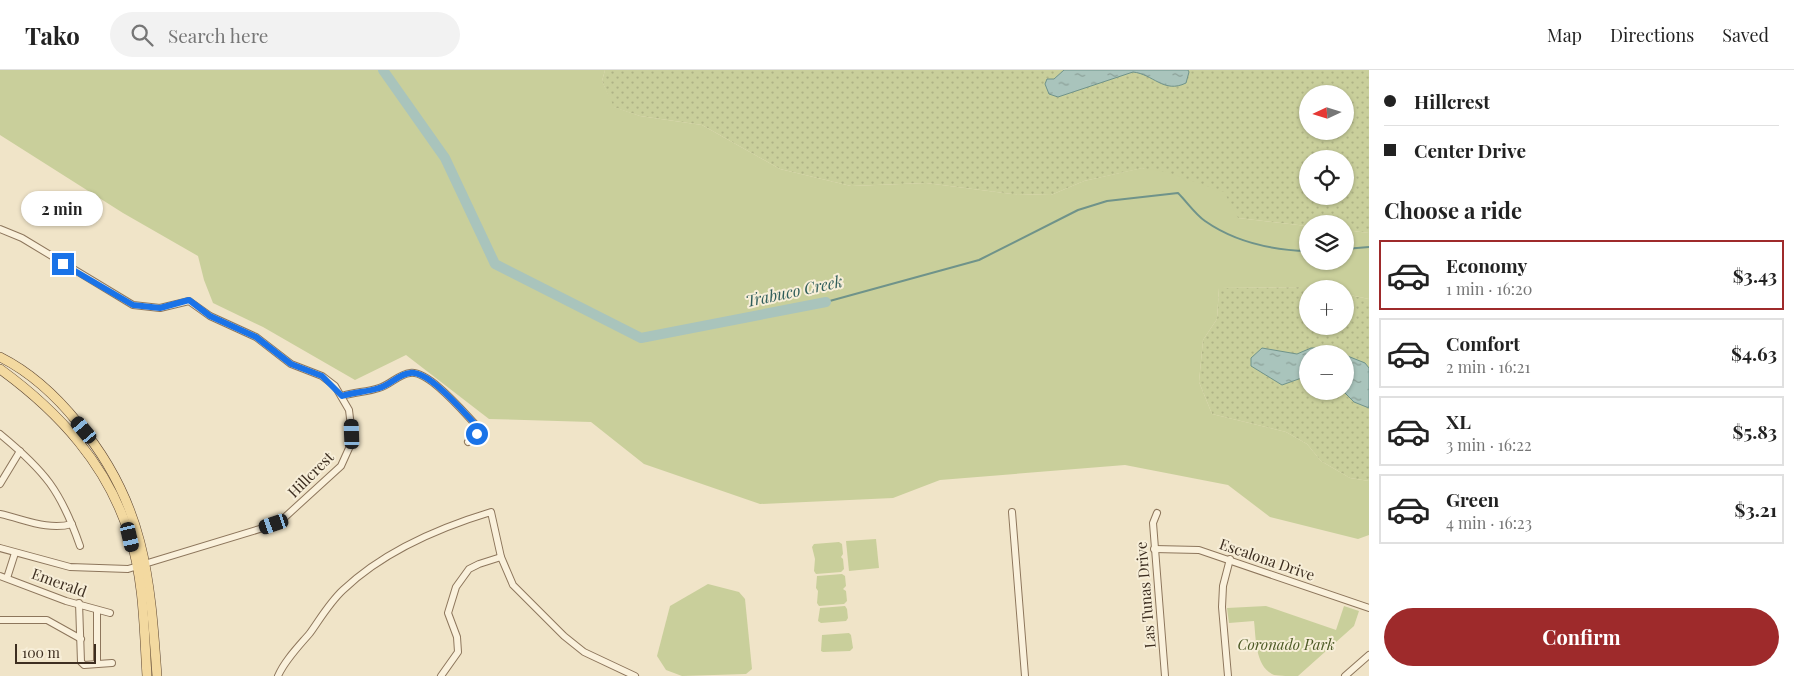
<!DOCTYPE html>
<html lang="en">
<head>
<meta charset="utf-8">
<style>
  :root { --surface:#fff; --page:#f2f2f2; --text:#222; --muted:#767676; --line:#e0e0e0; --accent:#9e2a2b }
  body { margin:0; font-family:"Playfair Display",serif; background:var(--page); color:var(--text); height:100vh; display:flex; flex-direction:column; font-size:19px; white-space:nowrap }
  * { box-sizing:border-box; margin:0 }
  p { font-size:16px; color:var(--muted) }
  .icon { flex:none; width:28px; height:28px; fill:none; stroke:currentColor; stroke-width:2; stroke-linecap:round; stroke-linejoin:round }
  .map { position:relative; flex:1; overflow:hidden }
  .side { display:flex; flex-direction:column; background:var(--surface); width:425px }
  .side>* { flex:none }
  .top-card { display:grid; align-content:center; height:110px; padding:0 15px; background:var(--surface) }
  .needle { width:32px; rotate:266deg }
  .tools { position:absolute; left:1299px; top:15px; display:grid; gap:10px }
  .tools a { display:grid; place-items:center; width:55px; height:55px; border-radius:50%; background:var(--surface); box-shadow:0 1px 4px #0004; font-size:25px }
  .scale { position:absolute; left:15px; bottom:12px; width:81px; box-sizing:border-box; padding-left:5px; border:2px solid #3d2e20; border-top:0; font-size:14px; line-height:18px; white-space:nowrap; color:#3d2e20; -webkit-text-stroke:4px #f7eed8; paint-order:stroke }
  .end { position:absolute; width:22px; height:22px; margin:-11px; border:6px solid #1a73e8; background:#fff; box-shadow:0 0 0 2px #fff }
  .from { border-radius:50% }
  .bubble { position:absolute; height:35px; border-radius:18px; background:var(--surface); box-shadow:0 1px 4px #0004; font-size:16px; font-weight:700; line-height:35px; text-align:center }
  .car { position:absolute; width:15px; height:30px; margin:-15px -8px; border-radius:6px; box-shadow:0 0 4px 1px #0007; background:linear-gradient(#222 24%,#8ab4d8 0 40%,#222 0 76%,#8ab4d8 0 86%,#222 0) }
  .top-card b { display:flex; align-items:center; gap:18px; height:48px; font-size:19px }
  .top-card b+b { border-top:1px solid var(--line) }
  .top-card i { width:12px; height:12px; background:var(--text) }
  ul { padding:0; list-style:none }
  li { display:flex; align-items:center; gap:15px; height:70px; margin:0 10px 8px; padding:0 5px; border:2px solid var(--line); border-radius:0px }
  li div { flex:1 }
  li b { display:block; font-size:19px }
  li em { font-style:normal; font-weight:700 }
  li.current { border-color:var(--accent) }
  li>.icon { width:45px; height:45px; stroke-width:1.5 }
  h2 { padding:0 15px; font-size:22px; line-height:60px }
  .cta { display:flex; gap:10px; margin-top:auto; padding:10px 15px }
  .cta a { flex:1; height:58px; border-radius:30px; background:var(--accent); color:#fff; font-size:20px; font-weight:700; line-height:58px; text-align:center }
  header { display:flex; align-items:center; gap:30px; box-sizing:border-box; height:70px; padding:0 25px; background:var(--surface); border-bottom:1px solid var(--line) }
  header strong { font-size:24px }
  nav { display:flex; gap:28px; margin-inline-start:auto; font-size:18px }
  .search { width:350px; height:45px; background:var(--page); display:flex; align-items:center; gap:12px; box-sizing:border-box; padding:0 18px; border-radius:28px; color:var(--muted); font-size:19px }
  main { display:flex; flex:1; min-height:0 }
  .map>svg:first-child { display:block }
  .grass { fill:url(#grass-dots); fill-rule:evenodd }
  .park { fill:#c9cf9b }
  .water { fill:url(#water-ripples); stroke:#6f938a }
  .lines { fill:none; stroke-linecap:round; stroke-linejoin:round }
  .stream { stroke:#6f938a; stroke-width:2 }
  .river { stroke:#a9c4bc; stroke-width:10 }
  .minor-casing { stroke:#8d765c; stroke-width:8 }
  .major-casing { stroke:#5b4430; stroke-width:10 }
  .minor { stroke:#faf1dc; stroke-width:6 }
  .major { stroke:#f3d9a0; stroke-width:9 }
  .route { stroke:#1a73e8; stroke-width:6 }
  .labels { text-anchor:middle; stroke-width:4; stroke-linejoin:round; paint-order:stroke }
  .street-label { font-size:15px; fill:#3d2e20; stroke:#f7eed8 }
  .park-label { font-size:15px; font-style:italic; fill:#4d5a26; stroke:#f7eed8 }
  .water-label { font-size:16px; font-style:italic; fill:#2f5d5a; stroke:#f7eed8 }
</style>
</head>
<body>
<header>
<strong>Tako</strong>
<div class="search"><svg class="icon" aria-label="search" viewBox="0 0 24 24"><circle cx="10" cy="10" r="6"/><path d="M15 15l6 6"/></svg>Search here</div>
<nav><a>Map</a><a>Directions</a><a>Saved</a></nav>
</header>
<main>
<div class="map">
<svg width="1369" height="606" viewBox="0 0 1369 606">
  <defs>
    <pattern id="grass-dots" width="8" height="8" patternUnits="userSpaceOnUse" patternTransform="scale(1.25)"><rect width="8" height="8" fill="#c9cf9b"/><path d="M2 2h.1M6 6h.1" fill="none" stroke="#aeb285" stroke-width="1.8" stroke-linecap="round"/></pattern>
    <pattern id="water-ripples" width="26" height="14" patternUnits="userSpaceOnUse" patternTransform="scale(1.25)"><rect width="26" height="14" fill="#a9c4bc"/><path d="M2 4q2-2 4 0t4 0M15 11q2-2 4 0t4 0" fill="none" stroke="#8ba098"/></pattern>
  </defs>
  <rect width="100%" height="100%" fill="#f0e4c8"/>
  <g class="grass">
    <path d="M605,0H1369V163L1345,160V154H1308L1307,156L1238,148L1143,98L1084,111L1051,125L1012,124L926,113L851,116L780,99L702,55L640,46L613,37L602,11ZM1308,24H1345V61H1308ZM1308,89H1345V126H1308Z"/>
    <path d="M1305,217L1315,219H1308V256H1345V224L1369,229V411L1350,408L1321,391L1307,374L1286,362L1212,344L1199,312L1203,270L1217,249L1219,218ZM1308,284H1345V321H1308Z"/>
  </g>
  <g class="park">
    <path d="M0,0H605L602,11L614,37L640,46L702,55L780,99L851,116L926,113L1012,124L1051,125L1084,111L1142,98L1166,102L1224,122L1238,148L1307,156L1308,191H1345V160L1369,163V229L1345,224V219L1305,217L1219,218L1217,249L1203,270L1199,312L1212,344L1286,362L1307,374L1321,391L1350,408L1369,411V465L1358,469L1270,447L1228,415L1125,395L940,410L893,428L760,434L644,394L591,352L489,349L406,285L355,310L263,257L213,233L204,210L198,186L123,143L0,65Z"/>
    <path d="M876,469L879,498L849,501L846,471Z"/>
    <path d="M839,472L842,474L843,484L841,487L843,489L844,499L841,502L816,504L814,501L815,489L812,477L814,474Z"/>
    <path d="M842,504L845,506L846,516L843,519L846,521L847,531L844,534L819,536L817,533L818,521L816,518L817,506Z"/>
    <path d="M708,514L739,522L745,529L752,599L746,604L682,606L666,600L657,586L670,536Z"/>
    <path d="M845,536L847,539L848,548L846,551L821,553L818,551L820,538Z"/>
    <path d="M1266,536L1336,560L1344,536L1359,541L1354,556L1298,606C1291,606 1280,606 1274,605C1255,597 1256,568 1254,551L1229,553L1227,538Z"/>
    <path d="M849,563L851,565L853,578L850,581L823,582L821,581L822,565Z"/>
  </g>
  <g class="water">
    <path d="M1064,0H1188L1189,2L1186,13C1164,24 1153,4 1133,2L1058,27L1049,24L1045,14L1047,9H1054Z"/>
    <path d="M1262,278L1297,284L1311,278H1320L1341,284H1308L1307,306L1282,315L1251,296V288Z"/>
    <path d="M1345,285L1365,293L1369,298V338L1354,332L1343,321H1345Z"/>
  </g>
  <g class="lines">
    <g class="stream">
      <path d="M1345,179L1369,177"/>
      <path d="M826,232L979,190L1078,140L1107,131L1178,123C1187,132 1195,144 1205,151C1235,172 1271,180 1308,181"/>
    </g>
    <path class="river" d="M383,0L445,88L495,194L641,268L826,232"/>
    <defs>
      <g id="minor">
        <path d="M0,159L22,168L133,235L160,238L189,231L210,246L256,267L291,294L322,306L335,316L349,340L352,365L350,376L341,396L284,448L263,458L128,499L70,497L0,478"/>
        <path d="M342,326C355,322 367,322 379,318C390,315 399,304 410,303C429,300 465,344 478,357L477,365L468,372"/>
        <path d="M0,364C45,401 61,421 80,476"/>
        <path d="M0,414L20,381"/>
        <path d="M1012,442L1025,606"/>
        <path d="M1157,443L1153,453L1165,606"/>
        <path d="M0,444C24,449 48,461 72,454"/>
        <path d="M1154,479L1199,480L1369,538"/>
        <path d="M0,506L66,531L110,543"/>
        <path d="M7,508L15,483"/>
        <path d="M79,533L81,592L84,595L112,593"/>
        <path d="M0,550H47L81,569"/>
        <path d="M97,594V540"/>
        <path d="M278,606C285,590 299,576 310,563C320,549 330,532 343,520C384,481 438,458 491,442L501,487L513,515L564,566L584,582L635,606"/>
        <path d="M441,606L458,582L457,567L448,543L456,517L469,499L479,494L501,487"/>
        <path d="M1228,606L1222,537L1223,516L1230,489"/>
        <path d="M1345,606L1369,585"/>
      </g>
      <g id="major">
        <path d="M0,287C30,302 57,327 78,353C145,433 150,507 157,606"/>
        <path d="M0,299C59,342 108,395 130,467C144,511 144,560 147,606"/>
      </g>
    </defs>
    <use href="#minor" class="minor-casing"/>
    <use href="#major" class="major-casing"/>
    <use href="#minor" class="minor"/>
    <use href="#major" class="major"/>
  </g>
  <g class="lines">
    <path class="route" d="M63,194L133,235L160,238L189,230L210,246L256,267L291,294L322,306L342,326C354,322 367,322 379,318C390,315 399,304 410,303C429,300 465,344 478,357L477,364"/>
  </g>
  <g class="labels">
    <g class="street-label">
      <text transform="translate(311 405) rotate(-45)" y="5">Hillcrest</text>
      <text transform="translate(1267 490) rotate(19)" y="5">Escalona Drive</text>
      <text transform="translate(59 513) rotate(20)" y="5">Emerald</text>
      <text transform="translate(1146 525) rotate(-95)" y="5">Las Tunas Drive</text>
    </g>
    <g class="park-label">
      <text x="1286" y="580">Coronado Park</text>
    </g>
    <g class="water-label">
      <text transform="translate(794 221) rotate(-12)" y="6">Trabuco Creek</text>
    </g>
  </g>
</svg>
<div class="tools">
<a><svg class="needle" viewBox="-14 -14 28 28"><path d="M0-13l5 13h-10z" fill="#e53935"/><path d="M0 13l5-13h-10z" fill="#767676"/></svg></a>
<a><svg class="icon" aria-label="locate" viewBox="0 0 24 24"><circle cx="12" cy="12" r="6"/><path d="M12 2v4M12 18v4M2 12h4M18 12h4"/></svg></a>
<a><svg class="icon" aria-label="layers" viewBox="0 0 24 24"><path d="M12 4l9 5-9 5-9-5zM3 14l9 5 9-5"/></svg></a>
<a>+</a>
<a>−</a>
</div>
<div class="scale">100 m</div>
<i class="end from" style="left:477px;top:364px"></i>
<i class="end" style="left:63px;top:194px"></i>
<div class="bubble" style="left:21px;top:121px;width:82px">2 min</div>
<i class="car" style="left:84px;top:360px;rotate:320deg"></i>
<i class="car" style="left:352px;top:364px;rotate:358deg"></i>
<i class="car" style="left:274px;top:454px;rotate:251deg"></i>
<i class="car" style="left:130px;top:467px;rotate:167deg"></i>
</div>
<section class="side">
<div class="top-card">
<b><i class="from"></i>Hillcrest</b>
<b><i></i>Center Drive</b>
</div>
<h2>Choose a ride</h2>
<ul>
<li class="current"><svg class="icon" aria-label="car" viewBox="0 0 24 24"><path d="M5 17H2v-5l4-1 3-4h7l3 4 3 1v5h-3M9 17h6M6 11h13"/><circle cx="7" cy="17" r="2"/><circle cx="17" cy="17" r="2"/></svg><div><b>Economy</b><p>1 min · 16:20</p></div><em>$3.43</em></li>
<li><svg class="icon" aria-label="car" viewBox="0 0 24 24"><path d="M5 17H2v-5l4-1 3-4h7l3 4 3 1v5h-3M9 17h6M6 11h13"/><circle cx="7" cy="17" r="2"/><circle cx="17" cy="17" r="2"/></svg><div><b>Comfort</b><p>2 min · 16:21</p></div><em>$4.63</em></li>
<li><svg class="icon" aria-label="car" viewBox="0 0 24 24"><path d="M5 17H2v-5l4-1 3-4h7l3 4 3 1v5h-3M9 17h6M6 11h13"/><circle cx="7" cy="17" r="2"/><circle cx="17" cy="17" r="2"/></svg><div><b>XL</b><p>3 min · 16:22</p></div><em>$5.83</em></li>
<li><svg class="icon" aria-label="car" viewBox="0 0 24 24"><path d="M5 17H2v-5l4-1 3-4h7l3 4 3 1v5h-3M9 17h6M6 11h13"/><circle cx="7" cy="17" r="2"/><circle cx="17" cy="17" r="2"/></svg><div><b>Green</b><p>4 min · 16:23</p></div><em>$3.21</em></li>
</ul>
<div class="cta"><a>Confirm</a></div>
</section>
</main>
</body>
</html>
